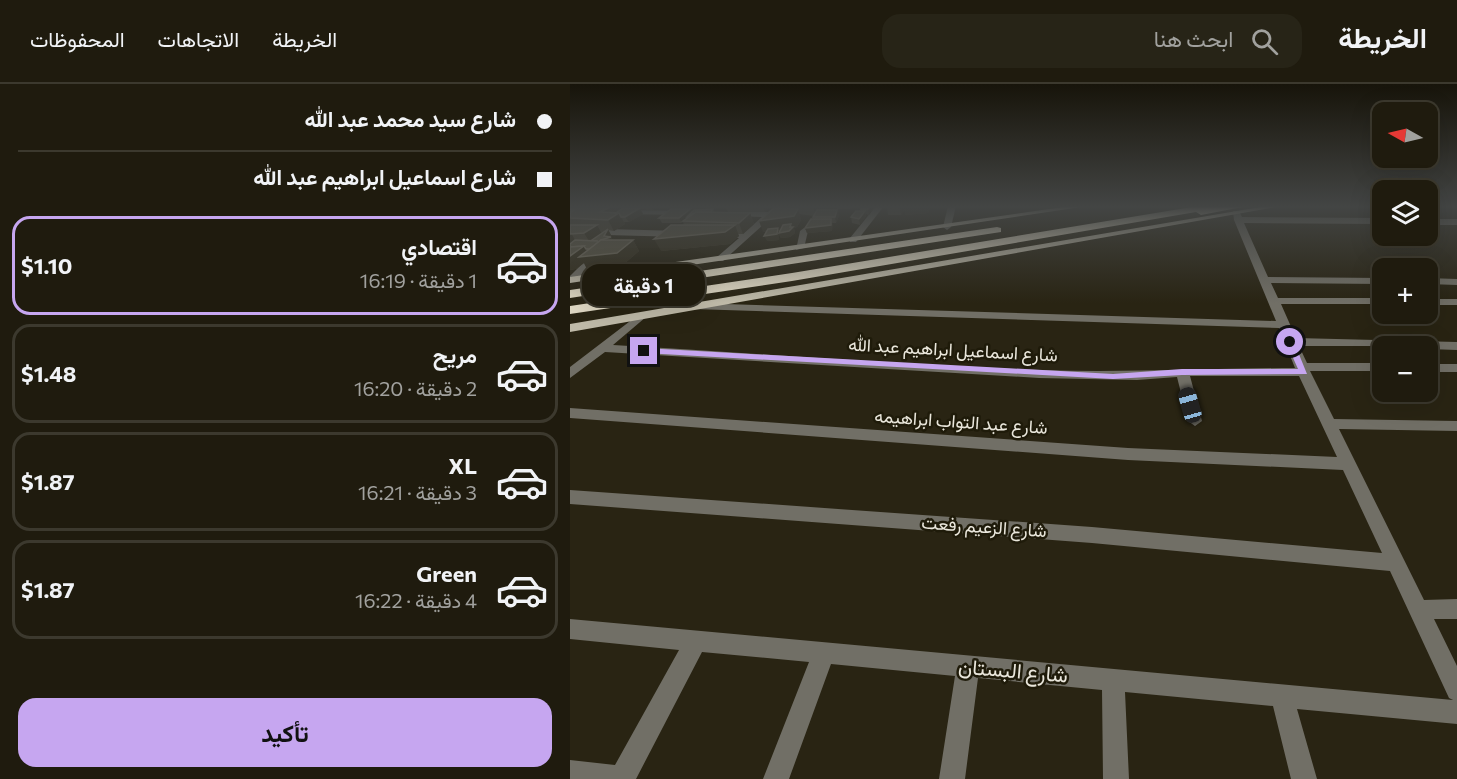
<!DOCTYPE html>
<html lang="ar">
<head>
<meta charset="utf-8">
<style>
  :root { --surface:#1f1b0e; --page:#272417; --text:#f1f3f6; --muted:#a1a19e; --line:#3c392e; --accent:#c6a6f0 }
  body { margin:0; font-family:Commissioner,Vazirmatn,sans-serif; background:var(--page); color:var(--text); direction:rtl; height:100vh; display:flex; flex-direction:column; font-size:22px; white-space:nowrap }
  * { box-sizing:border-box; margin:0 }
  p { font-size:20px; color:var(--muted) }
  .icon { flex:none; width:33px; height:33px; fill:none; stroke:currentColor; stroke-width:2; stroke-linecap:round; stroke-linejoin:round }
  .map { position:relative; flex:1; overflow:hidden; direction:ltr }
  .sheet { display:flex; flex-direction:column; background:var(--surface); width:570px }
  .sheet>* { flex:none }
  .hud { display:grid; align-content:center; height:132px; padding:0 18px; background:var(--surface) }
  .needle { width:39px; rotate:278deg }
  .controls { position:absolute; left:802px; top:18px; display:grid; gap:12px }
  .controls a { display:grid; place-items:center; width:66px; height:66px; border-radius:12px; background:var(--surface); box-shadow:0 6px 24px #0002,0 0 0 2px var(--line); font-size:30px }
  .end { position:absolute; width:27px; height:27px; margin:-14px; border:8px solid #c6a6f0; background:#111; box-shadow:0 0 0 3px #111 }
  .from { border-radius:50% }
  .bubble { position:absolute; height:42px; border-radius:18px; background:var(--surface); box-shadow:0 6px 24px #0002,0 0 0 2px var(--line); font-size:20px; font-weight:700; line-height:42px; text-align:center; direction:rtl }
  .car { position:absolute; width:18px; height:36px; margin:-18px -9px; border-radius:8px; box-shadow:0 0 4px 2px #0007; background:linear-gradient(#222 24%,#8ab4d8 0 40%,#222 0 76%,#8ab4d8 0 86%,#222 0) }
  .hud b { display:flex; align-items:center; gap:21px; height:57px; font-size:22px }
  .hud b+b { border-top:2px solid var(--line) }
  .hud i { width:15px; height:15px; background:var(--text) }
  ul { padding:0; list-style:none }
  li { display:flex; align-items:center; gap:18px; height:99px; margin:0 12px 9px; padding:0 6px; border:3px solid var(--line); border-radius:18px }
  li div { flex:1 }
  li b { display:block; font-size:22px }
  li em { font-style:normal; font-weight:700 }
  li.active { border-color:var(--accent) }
  li>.icon { width:54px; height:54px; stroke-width:1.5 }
  .button { display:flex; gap:12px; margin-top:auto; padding:12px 18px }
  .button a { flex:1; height:69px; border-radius:18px; background:var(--accent); color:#111; font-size:24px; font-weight:700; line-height:69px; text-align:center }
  header { display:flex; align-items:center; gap:36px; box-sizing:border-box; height:84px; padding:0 30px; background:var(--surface); border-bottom:2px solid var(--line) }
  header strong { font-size:28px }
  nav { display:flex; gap:33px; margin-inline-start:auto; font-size:21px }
  .search { width:420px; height:54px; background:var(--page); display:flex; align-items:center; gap:15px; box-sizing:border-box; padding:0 21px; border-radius:18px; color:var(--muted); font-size:22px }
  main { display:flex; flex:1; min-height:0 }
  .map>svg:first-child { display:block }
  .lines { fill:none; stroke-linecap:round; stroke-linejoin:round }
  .minor { fill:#716f66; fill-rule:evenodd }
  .major { fill:#bfbaa8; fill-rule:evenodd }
  .highway { fill:#dfd8c3; fill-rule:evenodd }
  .wall { fill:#494433 }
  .shaded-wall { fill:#35301e; fill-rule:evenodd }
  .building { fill:#5a5645; stroke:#716c5d; stroke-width:1.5 }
  .route { fill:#c6a6f0 }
  .labels { text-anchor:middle; stroke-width:5; stroke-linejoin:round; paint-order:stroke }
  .street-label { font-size:18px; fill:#eae7dc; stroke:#1f1b0a }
  .near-street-label { font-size:21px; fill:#eae7dc; stroke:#1f1b0a }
</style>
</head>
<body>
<header>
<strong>الخريطة</strong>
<div class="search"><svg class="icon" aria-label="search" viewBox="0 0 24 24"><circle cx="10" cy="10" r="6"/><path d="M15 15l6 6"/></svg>ابحث هنا</div>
<nav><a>الخريطة</a><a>الاتجاهات</a><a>المحفوظات</a></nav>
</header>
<main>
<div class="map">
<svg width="887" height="695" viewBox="0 0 887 695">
  <rect width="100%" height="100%" fill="#292413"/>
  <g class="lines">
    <g class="minor">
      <path d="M206,122H214L153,177H147V173L169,154L147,153V149L175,148L192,133L162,132L158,130L159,128H198Z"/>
      <path d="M306,122H314L286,158H280V154Z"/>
      <path d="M378,122H386L381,143L377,146L373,143Z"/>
      <path d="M54,126L117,127L121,129L117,131L51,130V126Z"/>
      <path d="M663,127H669L672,133L813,134V140L674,139L698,193L813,194V200L701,199L708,214H813V220H711L726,254L887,258V266L858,265V262H729L737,279H813V287H740L764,335L887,337V347L769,345L854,516L887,515V535H864L887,582V640L727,625L747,695H721L703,622L555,608L559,695H533L532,606L408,594L395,695H369L385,592L261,580L219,695H193L239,578L132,568L66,695H0V676L45,681L109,566L0,555V535L883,616L879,614L820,487L522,459L0,420V406L522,443L812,469L773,386L558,376L0,334V324L558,364L767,373L729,292H620L632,337L625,342L618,337L607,293L567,296L469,294L35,268L0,294V283L72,228L76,229V233L43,261C185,269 328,281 470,286C555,289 640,284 725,284L709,244L123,225L117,222L123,219L706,237L664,136Z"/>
      <rect x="858" y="135" width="29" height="6"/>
      <path d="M0,144L111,147L115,150L111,153L0,150Z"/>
      <path d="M234,144L238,147L234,164L226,166L230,147Z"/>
      <path d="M27,165L35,167L7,197H0V192Z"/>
      <path d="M858,194L887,195V201L858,200Z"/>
      <rect x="858" y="215" width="29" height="6"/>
      <rect x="858" y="280" width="29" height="8"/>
    </g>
    <g class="major">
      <path d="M500,122H518L0,199V193Z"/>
      <path d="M696,122H712L0,248V240Z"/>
    </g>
    <g class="highway">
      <path d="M628,122H678L631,131L626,128L222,197L0,230V222L222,189Z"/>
      <path d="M427,143L431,144V148L0,214V206Z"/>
    </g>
  </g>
  <g class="wall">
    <path d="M0,122H88L83,126L70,125L73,130L59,138H54L55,140L44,147L38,146L41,151L40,153L42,156H63L69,167L54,180L17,185L14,179L6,185L0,186Z"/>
    <path d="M110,122H129L124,125H112Z"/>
    <path d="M155,122H201L195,128H158Z"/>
    <path d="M224,122H260L254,126H267L269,132L266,139H262V147L237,149L235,144L243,135L244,132L229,130L231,136L227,143L224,144L225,149L220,153L211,154L209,150V156L197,157L196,148H193L210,124L220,123L221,125H225Z"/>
    <path d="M267,122H284L282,125H267Z"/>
    <path d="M292,122H303L304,124L299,131L296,130V132L290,141L282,139L281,133L291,127V125Z"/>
    <path d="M317,122H361L358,129L335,131V126L331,131H318Z"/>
    <path d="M120,125L122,128L143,125L145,129H180L184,140L173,150H168L169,152L160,160L91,167L114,141L113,138L112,139H92L89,134Z"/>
  </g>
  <g class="shaded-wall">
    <path d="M42,122H50L54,129L50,131L55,140L44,147L38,136L30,128Z"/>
    <path d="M81,122H88L83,126Z"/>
    <path d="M192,122H201L195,128Z"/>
    <path d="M243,122H260L246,132Z"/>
    <path d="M300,122H303L304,124L299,131L298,125Z"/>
    <path d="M329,122H361L358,129L335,131V126L331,131Z"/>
    <path d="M220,123L222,128L228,125L231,136L227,143L224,144L225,149L220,153L211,154L209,150V156L197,157L194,152L207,146L193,148L189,137L217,128ZM220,144L209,149L208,146Z"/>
    <path d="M70,124L73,130L59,138L55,133Z"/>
    <path d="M120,125L123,131L117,133V135L113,137V138L112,139L109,134Z"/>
    <path d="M267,126L269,132L266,139L265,133Z"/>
    <path d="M295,127L296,132L290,141L289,135Z"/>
    <path d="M180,129L184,140L173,150L169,139Z"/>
    <path d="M261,135L263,141L262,147L237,149L235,144Z"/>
    <path d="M27,141L33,152L22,156L24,158L21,160L14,149Z"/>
    <path d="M165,141L169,152L160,160L91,167L84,155Z"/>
    <path d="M38,145L41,151L40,153H41L44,158L34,162V152Z"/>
    <path d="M1,149L8,161L0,164V150Z"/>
    <path d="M63,156L69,167L54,180L17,185L14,179L6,185L0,186V172L14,162L21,172Z"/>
  </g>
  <g class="building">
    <path d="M0,122H42L30,128L49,129L38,136L0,134V128L5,126H0Z"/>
    <path d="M292,122H300L298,125H291Z"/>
    <path d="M211,123H220L219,125L209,124Z"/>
    <path d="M53,124H70L55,133H51L49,129H46Z"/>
    <path d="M204,124L228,125L224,132L189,137Z"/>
    <path d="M101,125H120L109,134H89Z"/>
    <path d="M143,125L140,129L126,128L118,133H117L124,126Z"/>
    <path d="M247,126H267L265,133H243Z"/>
    <path d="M286,127H295L289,135L281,133Z"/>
    <path d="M126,128L180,129L169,139L113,137Z"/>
    <path d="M241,135H261V141L235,144Z"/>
    <path d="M221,140L220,143H223L219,147L209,149L213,141Z"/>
    <path d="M0,141H27L14,149L0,150Z"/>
    <path d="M101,141H165L155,148L84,155Z"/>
    <path d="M208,144L207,150L194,152L198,145Z"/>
    <path d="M38,145L34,152L41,153L31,156L20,165H16L14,162L0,163V160L5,156L28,157L22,156Z"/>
    <path d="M31,156H63L47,169L9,173Z"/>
    <path d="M14,162L0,172V163Z"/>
  </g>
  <linearGradient id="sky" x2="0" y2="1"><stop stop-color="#17140a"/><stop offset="0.56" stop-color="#434544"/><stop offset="1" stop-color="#434544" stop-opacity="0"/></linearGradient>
  <rect width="887" height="219" fill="url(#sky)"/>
  <path class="route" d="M720,256L724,258L737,290L612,291L543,295L74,269L70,267L74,264L543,290L612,285H728L716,258Z"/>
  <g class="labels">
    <g class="street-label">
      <text transform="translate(383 266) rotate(3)" y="6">شارع اسماعيل ابراهيم عبد الله</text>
      <text transform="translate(391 338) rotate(4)" y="6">شارع عبد التواب ابراهيمه</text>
      <text transform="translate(414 443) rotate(4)" y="6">شارع الزعيم رفعت</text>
    </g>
    <g class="near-street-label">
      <text transform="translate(443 587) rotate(5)" y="7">شارع البستان</text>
    </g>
  </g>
</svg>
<div class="controls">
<a><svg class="needle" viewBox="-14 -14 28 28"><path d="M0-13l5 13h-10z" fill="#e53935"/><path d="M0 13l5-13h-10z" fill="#a1a19e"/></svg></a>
<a><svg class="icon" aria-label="layers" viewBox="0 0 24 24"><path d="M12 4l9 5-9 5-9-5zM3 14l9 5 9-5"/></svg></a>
<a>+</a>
<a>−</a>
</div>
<i class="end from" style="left:720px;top:258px"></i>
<i class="end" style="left:74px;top:267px"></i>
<div class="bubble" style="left:12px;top:180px;width:123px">1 دقيقة</div>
<i class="car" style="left:620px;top:321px;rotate:344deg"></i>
</div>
<section class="sheet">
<div class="hud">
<b><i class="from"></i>شارع سيد محمد عبد الله</b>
<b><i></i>شارع اسماعيل ابراهيم عبد الله</b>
</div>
<ul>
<li class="active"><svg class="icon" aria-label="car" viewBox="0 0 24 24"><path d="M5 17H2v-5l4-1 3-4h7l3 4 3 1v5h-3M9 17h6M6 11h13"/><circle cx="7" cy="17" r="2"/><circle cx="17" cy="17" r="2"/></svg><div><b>اقتصادي</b><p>1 دقيقة · 16:19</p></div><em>$1.10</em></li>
<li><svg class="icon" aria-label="car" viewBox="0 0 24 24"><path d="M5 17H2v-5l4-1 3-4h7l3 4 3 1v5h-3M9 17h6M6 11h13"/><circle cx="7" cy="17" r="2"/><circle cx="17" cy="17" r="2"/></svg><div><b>مريح</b><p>2 دقيقة · 16:20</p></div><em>$1.48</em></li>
<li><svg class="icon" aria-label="car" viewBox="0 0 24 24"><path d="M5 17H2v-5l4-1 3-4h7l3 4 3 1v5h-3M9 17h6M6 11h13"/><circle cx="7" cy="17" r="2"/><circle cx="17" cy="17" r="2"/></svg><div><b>XL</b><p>3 دقيقة · 16:21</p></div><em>$1.87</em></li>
<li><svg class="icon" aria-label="car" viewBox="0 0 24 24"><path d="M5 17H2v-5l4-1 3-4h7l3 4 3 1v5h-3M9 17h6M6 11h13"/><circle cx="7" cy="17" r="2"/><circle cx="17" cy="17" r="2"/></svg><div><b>Green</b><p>4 دقيقة · 16:22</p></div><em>$1.87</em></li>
</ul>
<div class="button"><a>تأكيد</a></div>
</section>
</main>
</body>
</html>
